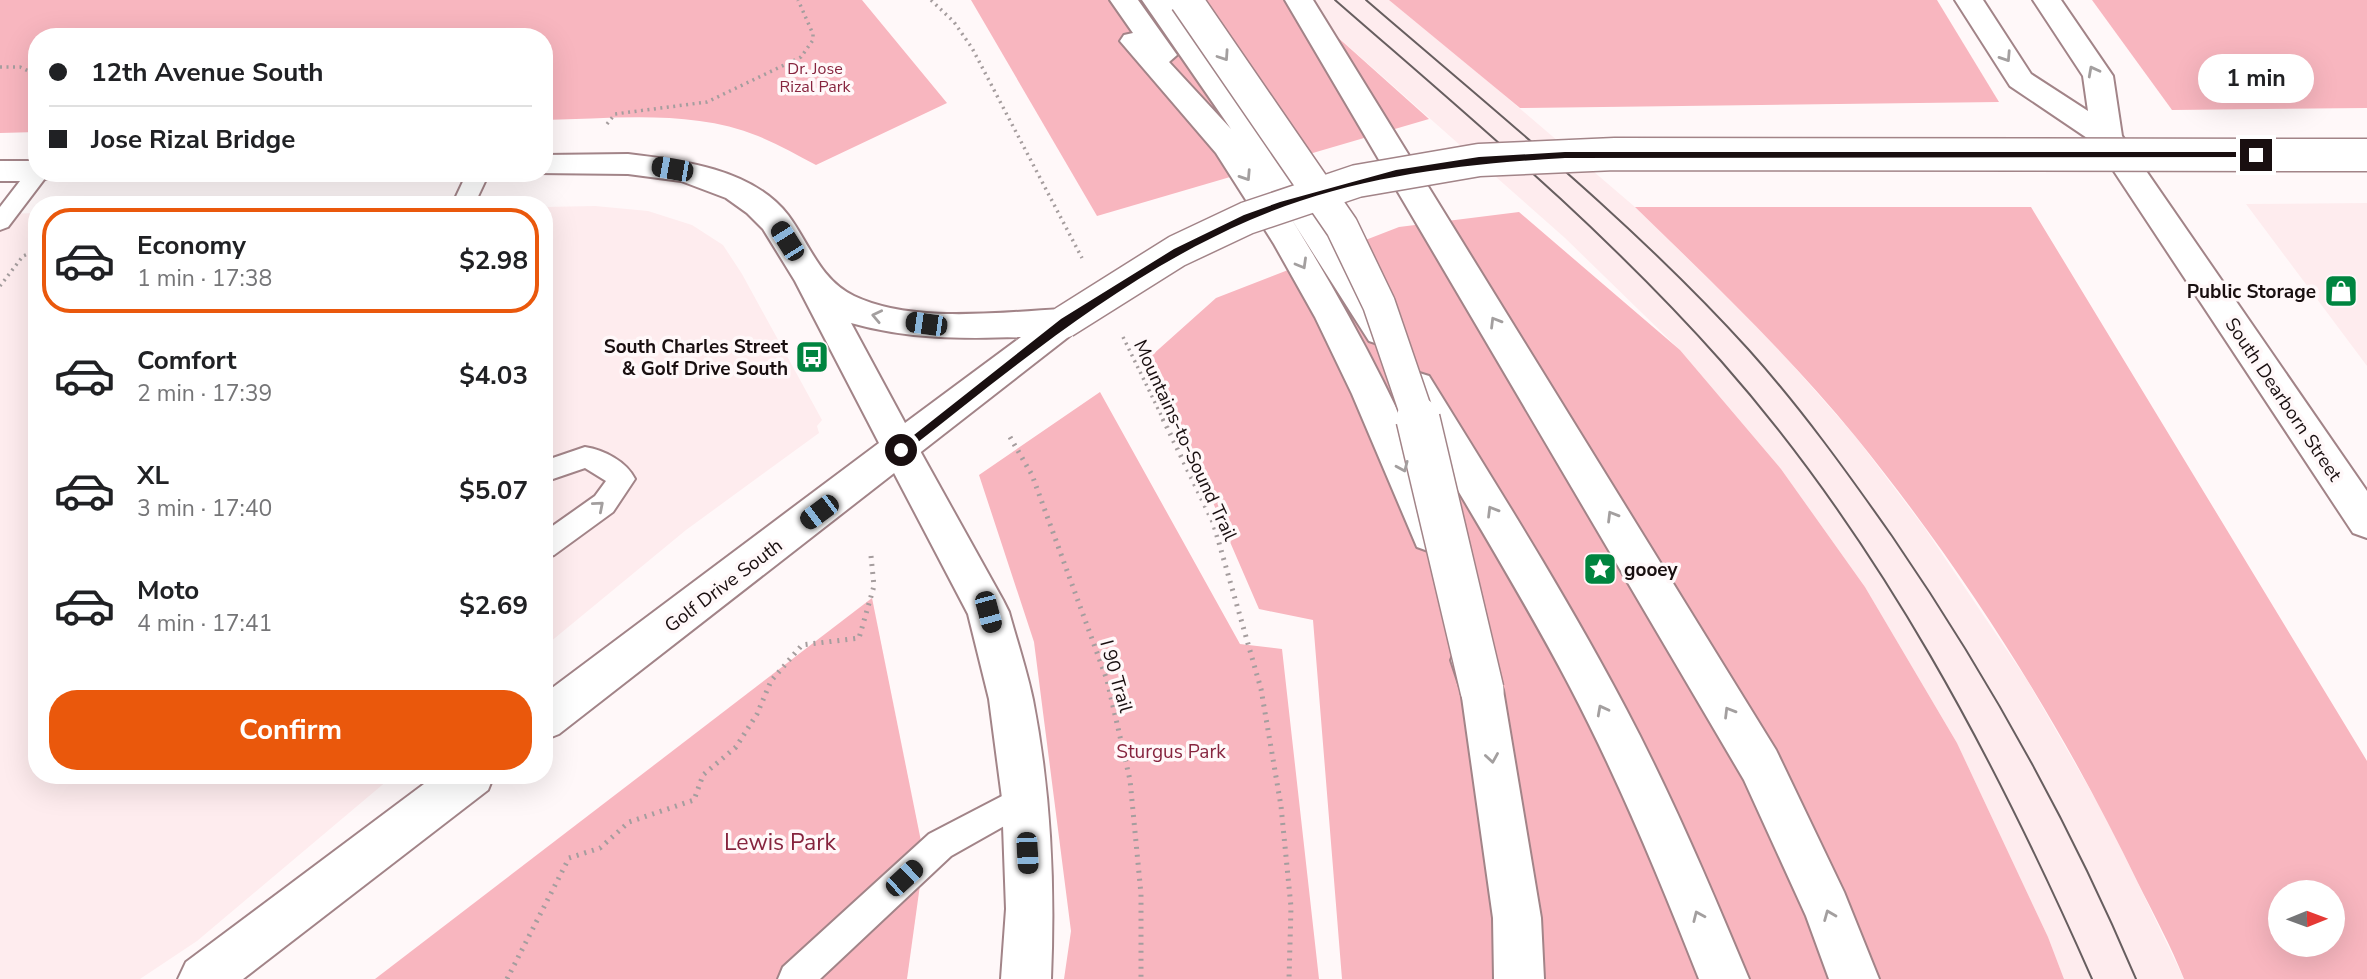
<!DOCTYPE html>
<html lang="en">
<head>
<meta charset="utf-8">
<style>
  :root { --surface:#fff; --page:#f6f6f6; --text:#202124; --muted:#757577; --line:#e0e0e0; --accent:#ea580c }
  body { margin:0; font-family:"Nunito Sans",sans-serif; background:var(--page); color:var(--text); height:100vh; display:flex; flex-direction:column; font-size:26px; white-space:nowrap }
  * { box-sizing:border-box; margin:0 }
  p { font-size:23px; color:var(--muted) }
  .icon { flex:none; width:38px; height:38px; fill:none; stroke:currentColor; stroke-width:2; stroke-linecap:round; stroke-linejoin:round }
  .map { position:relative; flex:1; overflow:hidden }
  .panel { position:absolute; left:28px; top:196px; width:525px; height:588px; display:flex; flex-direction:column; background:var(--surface); border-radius:28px; box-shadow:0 7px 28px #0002 }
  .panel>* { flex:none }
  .top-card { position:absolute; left:28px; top:28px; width:525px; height:154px; border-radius:28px; box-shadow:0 7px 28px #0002; display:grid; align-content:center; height:154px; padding:0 21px; background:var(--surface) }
  .needle { width:46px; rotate:89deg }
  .tools { position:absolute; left:2268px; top:880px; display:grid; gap:14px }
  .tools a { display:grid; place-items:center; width:77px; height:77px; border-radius:50%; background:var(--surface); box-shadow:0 7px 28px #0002; font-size:35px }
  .end { position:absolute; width:32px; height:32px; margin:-16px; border:9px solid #190f10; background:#fff; box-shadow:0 0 0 4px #fff }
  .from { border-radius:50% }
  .bubble { position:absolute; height:49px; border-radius:24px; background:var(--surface); box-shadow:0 7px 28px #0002; font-size:23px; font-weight:700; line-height:49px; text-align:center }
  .car { position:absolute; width:21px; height:42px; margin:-21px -10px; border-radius:9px; box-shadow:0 0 5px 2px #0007; background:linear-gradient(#222 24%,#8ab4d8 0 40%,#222 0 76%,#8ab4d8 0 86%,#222 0) }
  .top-card b { display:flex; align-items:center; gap:24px; height:66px; font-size:26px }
  .top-card b+b { border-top:2px solid var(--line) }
  .top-card i { width:18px; height:18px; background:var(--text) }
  ul { padding:12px 0 0; list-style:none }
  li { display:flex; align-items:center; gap:21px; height:105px; margin:0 14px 10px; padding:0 7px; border:4px solid transparent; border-radius:28px }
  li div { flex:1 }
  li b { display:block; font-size:26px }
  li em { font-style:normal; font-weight:700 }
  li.selected { border-color:var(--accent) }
  li>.icon { width:63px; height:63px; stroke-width:1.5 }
  .primary-button { display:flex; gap:14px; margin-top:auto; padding:14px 21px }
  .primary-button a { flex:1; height:80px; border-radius:28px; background:var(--accent); color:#fff; font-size:28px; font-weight:700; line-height:80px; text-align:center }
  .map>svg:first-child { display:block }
  .built { fill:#feecee }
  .green { fill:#f8b6bf; fill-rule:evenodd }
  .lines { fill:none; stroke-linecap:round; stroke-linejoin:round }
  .lane-casing { stroke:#a28488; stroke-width:4 }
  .street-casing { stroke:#a28488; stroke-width:4 }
  .secondary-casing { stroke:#a28488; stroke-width:4 }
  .primary-casing { stroke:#a28488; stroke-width:4 }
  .highway-casing { stroke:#a28488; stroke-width:4 }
  .path-far1 { stroke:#a59d9e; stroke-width:3.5; stroke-dasharray:2 4.5; stroke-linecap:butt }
  .path { stroke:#a59d9e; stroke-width:5; stroke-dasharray:2 6; stroke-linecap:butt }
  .lane { fill:#fff; fill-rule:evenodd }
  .street { fill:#fff; fill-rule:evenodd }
  .secondary { fill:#fff; fill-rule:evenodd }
  .primary { fill:#fff; fill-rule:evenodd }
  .highway { fill:#fff; fill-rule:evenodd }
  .tram { stroke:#675e5f; stroke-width:2 }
  .secondary-bridge-casing { stroke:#a28488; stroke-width:35; stroke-linecap:butt }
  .highway-bridge-far1-casing { stroke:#a28488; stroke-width:35; stroke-linecap:butt }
  .highway-bridge-casing { stroke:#a28488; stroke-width:46; stroke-linecap:butt }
  .secondary-bridge { stroke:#fff; stroke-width:32 }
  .highway-bridge-far1 { stroke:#fff; stroke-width:32 }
  .highway-bridge { stroke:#fff; stroke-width:43 }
  .oneway { stroke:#a39f9f }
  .route { fill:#190f10 }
  .labels { text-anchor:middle; stroke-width:7; stroke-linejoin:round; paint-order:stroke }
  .far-park-label { font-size:16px; fill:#86243e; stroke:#fff8f9 }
  .poi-label { font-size:19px; font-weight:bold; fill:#190f10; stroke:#fff8f9; text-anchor:end }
  .street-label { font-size:19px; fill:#190f10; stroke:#fff8f9 }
  .park-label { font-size:19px; fill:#86243e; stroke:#fff8f9 }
  .near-park-label { font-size:23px; fill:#86243e; stroke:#fff8f9 }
</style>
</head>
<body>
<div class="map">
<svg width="2367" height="979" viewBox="0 0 2367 979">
  <rect width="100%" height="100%" fill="#fff8f9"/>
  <g class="built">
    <path d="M1296,0H1393L1635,207L1767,336L1855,436L1924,527L2027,680L2107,819L2184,979H2064L2048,937L1957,743L1865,587L1781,469L1680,350L1565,238Z"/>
    <path d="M2367,203V366L2246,204Z"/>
    <path d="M595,206L648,211L692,225L723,245L742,274L822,420L817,426L819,433L686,530L544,647V207Z"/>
    <path d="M37,213V775H394L197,941L140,979H0V214Z"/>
  </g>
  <g class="green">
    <path d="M0,0H862L947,103L816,165C797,155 778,144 758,136C690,109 615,119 544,120V37H37V132L0,133Z"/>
    <path d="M971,0H1296L1429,119L1097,216Z"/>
    <path d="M1389,0H1937L1999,102L1520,108Z"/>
    <path d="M2092,0H2367V108L2172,110Z"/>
    <path d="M1635,207H2031L2367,761V979H2184C2171,946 2154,915 2138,883C2062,725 1966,573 1855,436C1788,354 1711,281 1635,207ZM2280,892H2333V945H2280Z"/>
    <path d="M1519,212L1680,350L1781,469L1865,587L1957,743L2048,937L2064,979H1342L1313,620L1259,609L1150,357L1216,298L1399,227Z"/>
    <path d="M1100,392L1240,644L1282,649L1319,979H1064L1071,931L1034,642L979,475Z"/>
    <path d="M872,598L924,856L907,979H375Z"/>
  </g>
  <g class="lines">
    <defs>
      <g id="lane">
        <path d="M37,166V173H49L8,227L0,230V207L30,168Z"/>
        <path d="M467,173H489L474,205H452Z"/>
        <path d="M585,447C604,450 626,461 635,479L613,512L554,555L544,558V532L595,496L606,481L585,468L544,482V461Z"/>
        <path d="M1025,784L1036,788L1040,798L1036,808L951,856L820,979H778L783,967L929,834Z"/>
      </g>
      <path id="street" d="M901,435L914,440L1003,600L1009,612C1017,641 1027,671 1033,700C1051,792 1055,886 1051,979H1001L1006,909L1002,798L989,699L968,614L882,450L888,440Z"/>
      <g id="secondary">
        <path d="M628,154C680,160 753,169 788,215C809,243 820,280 854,296C913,324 1000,312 1064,309L1076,313L1081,322L1076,331L917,455L914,460L907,463L559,734L544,740V694L879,443L795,281L763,229L747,213L726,198L681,181L628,174L537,173H544V155ZM851,323C907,339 963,339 1021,337L905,423Z"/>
        <path d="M0,161H37V173H51L48,178L37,181H0Z"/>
        <path d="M436,775H494L488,790L243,979H178L186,962Z"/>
      </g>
      <path id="primary" d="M1955,0H1983L2031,74L2088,111L2083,76L2033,0H2061L2113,76L2122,136L2367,491V538L2353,533L2096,144L2010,86Z"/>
      <g id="highway">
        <path d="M1110,0H1138L1177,55L1169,62L1231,129L1142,0H1170L1319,209L1393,323L1399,332L1393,341L1381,345L1369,341L1280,201C1347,306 1407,418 1451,536L1445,547L1431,552L1417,547L1352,394L1315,317L1274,244L1216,153L1120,41L1124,35L1133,33Z"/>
        <path d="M1285,0H1313L1776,750L1844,892L1879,979H1829L1806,916L1744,780Z"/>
        <path d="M1416,372L1429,376C1497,486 1566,595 1626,709C1672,796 1711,888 1749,979H1699C1660,880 1619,781 1570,687C1516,584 1454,487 1398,386L1403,376Z"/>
        <path d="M1472,641L1487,647L1503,690L1541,918L1544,979H1494L1493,918L1461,690L1451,660L1457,647Z"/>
      </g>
    </defs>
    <use href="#lane" class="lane-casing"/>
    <use href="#street" class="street-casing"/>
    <use href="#secondary" class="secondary-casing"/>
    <use href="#primary" class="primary-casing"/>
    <use href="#highway" class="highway-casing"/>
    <g class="path-far1">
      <path d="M931,0L954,22L972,48L1082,258"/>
      <path d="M0,67H20L37,75"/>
      <path d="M607,124L615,114L707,102L801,57L813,40V34L798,0"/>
      <path d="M0,286L23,256L37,250"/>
      <path d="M1123,337L1164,421"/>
    </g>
    <g class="path">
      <path d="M1163,419L1213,522L1261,689L1281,806L1291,907L1289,979"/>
      <path d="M1010,437L1032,475L1107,680L1130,780L1141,894V979"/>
      <path d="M507,979L569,858L600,848L629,822L694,800L703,775L736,747L757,714L771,681L802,645L859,638L874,586L871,556"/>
    </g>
    <use href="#lane" class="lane"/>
    <use href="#street" class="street"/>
    <use href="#secondary" class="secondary"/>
    <use href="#primary" class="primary"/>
    <use href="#highway" class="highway"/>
    <g class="tram">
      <path d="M1335,0C1468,116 1604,229 1721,361C1881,542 1995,759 2092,979"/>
      <path d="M1366,0C1497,113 1633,222 1749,350C1801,408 1847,472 1892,536C1988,676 2070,823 2136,979"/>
    </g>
    <defs>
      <path id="secondary-bridge" d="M1064,322L1177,251L1247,218L1357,181L1479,160L1615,154L2367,155"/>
      <path id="highway-bridge-far1" d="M1186,0L1342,227L1379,304L1419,421"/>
      <path id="highway-bridge" d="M1418,419L1482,690"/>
    </defs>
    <use href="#secondary-bridge" class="secondary-bridge-casing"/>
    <use href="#highway-bridge-far1" class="highway-bridge-far1-casing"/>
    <use href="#highway-bridge" class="highway-bridge-casing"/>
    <use href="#secondary-bridge" class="secondary-bridge"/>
    <use href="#highway-bridge-far1" class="highway-bridge-far1"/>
    <use href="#highway-bridge" class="highway-bridge"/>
  </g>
  <defs><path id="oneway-chevron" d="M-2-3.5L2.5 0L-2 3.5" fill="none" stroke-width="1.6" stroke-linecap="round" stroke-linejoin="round" transform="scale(1.75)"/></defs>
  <g class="oneway">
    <use href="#oneway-chevron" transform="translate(1224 56) rotate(56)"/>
    <use href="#oneway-chevron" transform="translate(2006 57) rotate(57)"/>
    <use href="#oneway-chevron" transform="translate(2093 71) rotate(-118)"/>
    <use href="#oneway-chevron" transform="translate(1246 176) rotate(57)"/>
    <use href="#oneway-chevron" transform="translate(1302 264) rotate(60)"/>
    <use href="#oneway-chevron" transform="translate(877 316) rotate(-168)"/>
    <use href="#oneway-chevron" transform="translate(1495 322) rotate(-121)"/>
    <use href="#oneway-chevron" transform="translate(1403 467) rotate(66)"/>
    <use href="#oneway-chevron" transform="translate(599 506) rotate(-41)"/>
    <use href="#oneway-chevron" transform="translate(1492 511) rotate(-121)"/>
    <use href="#oneway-chevron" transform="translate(1612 516) rotate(-121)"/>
    <use href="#oneway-chevron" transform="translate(1602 710) rotate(-118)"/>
    <use href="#oneway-chevron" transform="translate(1729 712) rotate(-121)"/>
    <use href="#oneway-chevron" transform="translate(1492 758) rotate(81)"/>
    <use href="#oneway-chevron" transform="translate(1829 915) rotate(-112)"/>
    <use href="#oneway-chevron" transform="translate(1698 916) rotate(-114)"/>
  </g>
  <path class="route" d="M1565,152H2256L2260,155L2256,157L1565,158C1458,164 1349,177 1250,220C1121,276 1014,367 904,453H897L895,450L1061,319L1174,249L1244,215L1280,202L1396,170L1479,157Z"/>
  <defs>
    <symbol id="shop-square" viewBox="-11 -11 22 22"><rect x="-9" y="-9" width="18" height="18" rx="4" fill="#00843f" stroke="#fff8f9"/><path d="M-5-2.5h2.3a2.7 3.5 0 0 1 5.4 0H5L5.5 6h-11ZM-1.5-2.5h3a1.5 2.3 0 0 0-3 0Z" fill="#fff"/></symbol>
    <symbol id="bus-square" viewBox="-11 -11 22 22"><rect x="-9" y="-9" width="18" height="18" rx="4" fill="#00843f" stroke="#fff8f9"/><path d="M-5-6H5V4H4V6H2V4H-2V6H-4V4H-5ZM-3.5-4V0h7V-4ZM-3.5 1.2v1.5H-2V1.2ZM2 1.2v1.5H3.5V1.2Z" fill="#fff"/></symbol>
    <symbol id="sight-square" viewBox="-11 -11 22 22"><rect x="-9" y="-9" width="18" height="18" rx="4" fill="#00843f" stroke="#fff8f9"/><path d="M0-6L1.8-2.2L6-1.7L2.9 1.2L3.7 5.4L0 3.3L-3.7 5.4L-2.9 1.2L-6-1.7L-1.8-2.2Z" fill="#fff"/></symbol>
  </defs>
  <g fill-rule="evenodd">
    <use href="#shop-square" x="2322" y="272" width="38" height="38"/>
    <use href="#bus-square" x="793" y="338" width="38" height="38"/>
    <use href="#sight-square" x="1581" y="550" width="38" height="38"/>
  </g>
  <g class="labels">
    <g class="far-park-label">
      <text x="815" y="74">Dr. Jose<tspan x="815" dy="18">Rizal Park</tspan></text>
    </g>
    <g class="poi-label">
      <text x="2316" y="298">Public Storage</text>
      <text x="788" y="353">South Charles Street<tspan x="788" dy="22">&amp; Golf Drive South</tspan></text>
      <text x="1624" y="576" text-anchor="start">gooey</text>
    </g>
    <g class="street-label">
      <text transform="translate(2284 399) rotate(56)" y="7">South Dearborn Street</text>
      <text transform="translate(1186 440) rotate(65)" y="7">Mountains-to-Sound Trail</text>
      <text transform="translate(723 585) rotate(-37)" y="7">Golf Drive South</text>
      <text transform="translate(1117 676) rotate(74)" y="7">I 90 Trail</text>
    </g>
    <g class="park-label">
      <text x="1171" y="758">Sturgus Park</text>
    </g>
    <g class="near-park-label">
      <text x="780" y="850">Lewis Park</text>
    </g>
  </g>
</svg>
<div class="tools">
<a><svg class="needle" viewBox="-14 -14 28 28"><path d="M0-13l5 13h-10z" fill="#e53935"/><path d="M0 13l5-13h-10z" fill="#757577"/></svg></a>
</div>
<i class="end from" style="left:901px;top:450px"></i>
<i class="end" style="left:2256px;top:155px"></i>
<div class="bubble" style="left:2198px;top:54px;width:116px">1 min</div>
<i class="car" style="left:672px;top:169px;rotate:280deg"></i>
<i class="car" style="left:787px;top:241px;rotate:328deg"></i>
<i class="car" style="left:926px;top:324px;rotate:278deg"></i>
<i class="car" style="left:819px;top:512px;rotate:233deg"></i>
<i class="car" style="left:988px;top:612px;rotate:165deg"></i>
<i class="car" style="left:1027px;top:853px;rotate:177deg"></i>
<i class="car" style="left:904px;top:878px;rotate:47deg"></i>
<div class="top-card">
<b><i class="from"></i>12th Avenue South</b>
<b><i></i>Jose Rizal Bridge</b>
</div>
<section class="panel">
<ul>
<li class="selected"><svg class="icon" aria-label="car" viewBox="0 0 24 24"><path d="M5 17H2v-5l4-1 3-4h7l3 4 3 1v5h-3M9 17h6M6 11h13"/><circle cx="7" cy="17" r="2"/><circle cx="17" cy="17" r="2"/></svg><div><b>Economy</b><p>1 min · 17:38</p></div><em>$2.98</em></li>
<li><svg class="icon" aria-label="car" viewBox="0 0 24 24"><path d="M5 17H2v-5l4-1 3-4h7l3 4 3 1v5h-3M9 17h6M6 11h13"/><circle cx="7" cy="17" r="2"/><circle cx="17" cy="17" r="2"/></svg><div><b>Comfort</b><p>2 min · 17:39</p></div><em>$4.03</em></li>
<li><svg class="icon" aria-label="car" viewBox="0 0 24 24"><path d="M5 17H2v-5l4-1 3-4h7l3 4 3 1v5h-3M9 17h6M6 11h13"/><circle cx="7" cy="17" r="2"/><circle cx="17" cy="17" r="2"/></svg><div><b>XL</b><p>3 min · 17:40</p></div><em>$5.07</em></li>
<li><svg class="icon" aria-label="car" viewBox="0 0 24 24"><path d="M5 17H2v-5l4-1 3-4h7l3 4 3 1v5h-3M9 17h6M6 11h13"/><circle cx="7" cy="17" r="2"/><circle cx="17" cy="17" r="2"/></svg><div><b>Moto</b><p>4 min · 17:41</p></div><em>$2.69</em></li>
</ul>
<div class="primary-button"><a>Confirm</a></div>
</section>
</div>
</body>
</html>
